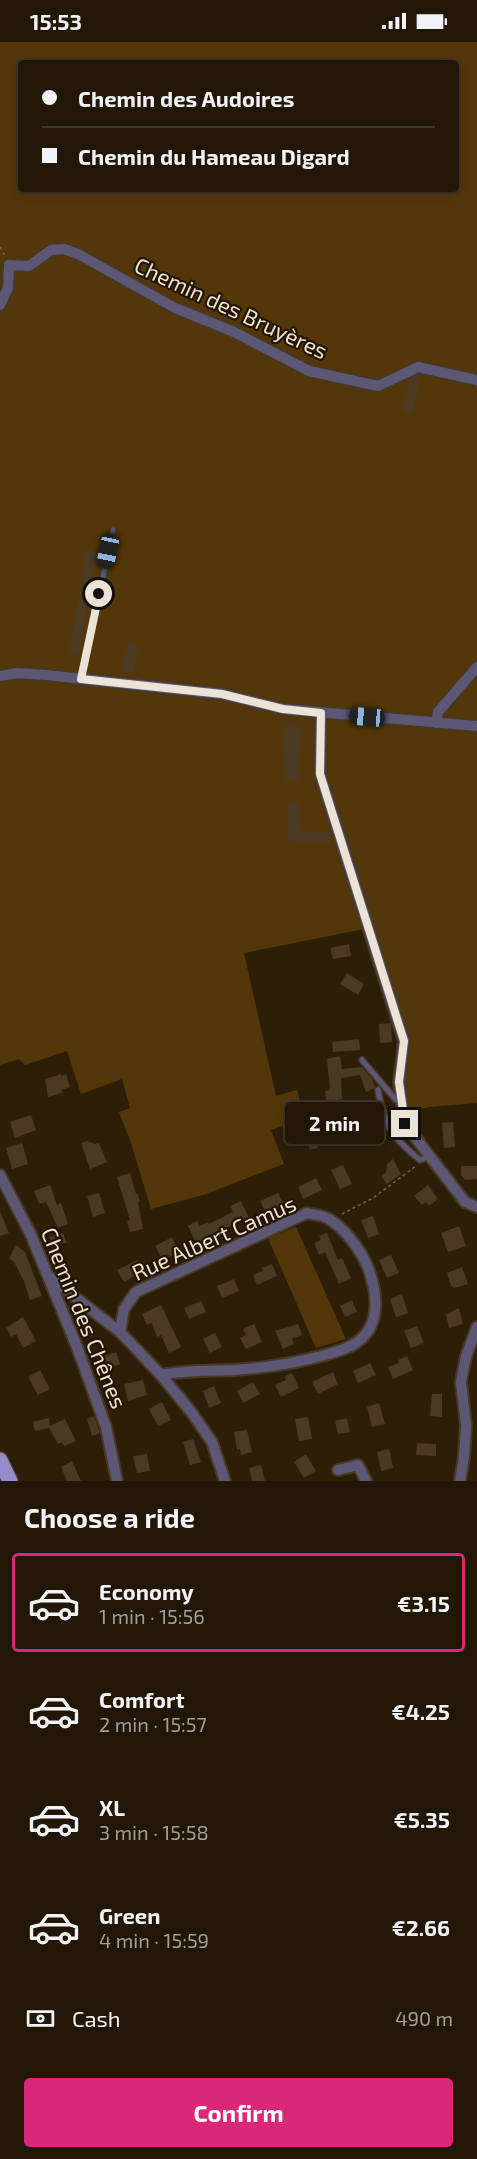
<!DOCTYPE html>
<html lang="en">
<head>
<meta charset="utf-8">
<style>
  :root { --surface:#221606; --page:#2e2314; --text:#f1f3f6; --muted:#a29f9b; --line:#3f3528; --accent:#db2777 }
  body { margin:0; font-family:"Exo 2",sans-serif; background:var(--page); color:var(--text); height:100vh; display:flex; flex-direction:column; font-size:22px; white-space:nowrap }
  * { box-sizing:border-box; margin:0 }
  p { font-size:20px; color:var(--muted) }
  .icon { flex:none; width:33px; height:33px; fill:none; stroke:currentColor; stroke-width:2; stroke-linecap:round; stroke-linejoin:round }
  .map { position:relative; height:1439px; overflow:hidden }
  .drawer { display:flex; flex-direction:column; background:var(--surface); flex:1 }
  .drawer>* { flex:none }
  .top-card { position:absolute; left:18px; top:18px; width:441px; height:132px; border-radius:6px; box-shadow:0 3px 9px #0003,0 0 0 2px var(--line); display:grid; align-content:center; height:132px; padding:0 24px; background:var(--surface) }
  .end { position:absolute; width:27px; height:27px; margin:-14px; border:8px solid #ece2d5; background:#111; box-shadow:0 0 0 3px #111 }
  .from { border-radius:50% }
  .bubble { position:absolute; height:42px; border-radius:6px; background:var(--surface); box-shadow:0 3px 9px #0003,0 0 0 2px var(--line); font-size:20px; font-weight:700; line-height:42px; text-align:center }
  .car { position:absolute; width:18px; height:36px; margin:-18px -9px; border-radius:8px; box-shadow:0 0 4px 2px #0007; background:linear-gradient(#222 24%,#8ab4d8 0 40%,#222 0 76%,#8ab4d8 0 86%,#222 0) }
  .top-card b { display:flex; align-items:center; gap:21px; height:57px; font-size:22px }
  .top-card b+b { border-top:2px solid var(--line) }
  .top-card i { width:15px; height:15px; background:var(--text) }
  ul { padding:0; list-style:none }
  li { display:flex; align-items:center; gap:18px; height:99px; margin:0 12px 9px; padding:0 12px; border:3px solid transparent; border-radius:6px }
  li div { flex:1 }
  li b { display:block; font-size:22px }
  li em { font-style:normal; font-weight:700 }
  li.on { border-color:var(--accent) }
  li>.icon { width:54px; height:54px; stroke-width:1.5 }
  h2 { padding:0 24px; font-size:27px; line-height:72px }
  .pay { display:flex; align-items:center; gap:15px; height:66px; padding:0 24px; font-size:22px }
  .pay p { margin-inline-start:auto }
  .primary-button { display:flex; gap:12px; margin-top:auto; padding:12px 24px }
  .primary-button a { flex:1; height:69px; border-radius:6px; background:var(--accent); color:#fff; font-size:24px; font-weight:700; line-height:69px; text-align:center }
  .status { display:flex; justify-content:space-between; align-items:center; height:42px; padding:0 30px; background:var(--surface); direction:ltr }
  .status svg { height:16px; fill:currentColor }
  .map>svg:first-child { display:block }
  .green { fill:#543708; fill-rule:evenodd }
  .building { fill:#4a3a24 }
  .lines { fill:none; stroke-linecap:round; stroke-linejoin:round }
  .lane-casing { stroke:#483925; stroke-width:8 }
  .street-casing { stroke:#483925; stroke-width:14 }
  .primary-casing { stroke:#483925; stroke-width:18 }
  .path { stroke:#726552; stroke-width:1.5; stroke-dasharray:3 3; stroke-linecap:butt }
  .lane { stroke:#5c5775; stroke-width:5 }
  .street { stroke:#5c5775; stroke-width:10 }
  .primary { stroke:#978ccb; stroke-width:15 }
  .route { stroke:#ece2d5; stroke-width:8 }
  .labels { text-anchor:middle; stroke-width:4.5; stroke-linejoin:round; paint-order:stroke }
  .street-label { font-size:22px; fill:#ece2d5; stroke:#231501 }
</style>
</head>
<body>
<div class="status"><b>15:53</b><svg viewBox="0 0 49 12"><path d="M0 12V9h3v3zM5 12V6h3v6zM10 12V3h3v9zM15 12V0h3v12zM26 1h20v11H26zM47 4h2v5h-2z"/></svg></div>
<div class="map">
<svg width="477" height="1439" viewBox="0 0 477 1439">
  <rect width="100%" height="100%" fill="#2d1e08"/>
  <g class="green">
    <path d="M0,0H477V1061L429,1065L403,1071L404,999L369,886L244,911L276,1054L297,1048L304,1076L271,1088L284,1122L203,1153L151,1167L130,1098L119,1070L130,1066L122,1037L81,1052L67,1009L25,1023L19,1017L0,1023ZM21,21H456V147H21Z"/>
    <path d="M296,1185L346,1297L316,1306L268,1196Z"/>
  </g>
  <g class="building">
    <path d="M416,334L420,335L413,371L403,369L410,337Z"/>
    <path d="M85,508L96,510L79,613L69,611L82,538Z"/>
    <path d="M127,600L139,603L133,631L121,629Z"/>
    <path d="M284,683H300L299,738H285Z"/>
    <path d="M288,760L299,761V789L329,790L330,801L287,799Z"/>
    <path d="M349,902L351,914L333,917L330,906Z"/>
    <path d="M347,931L364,942L358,953L340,942Z"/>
    <path d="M379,982L391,981L392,1000L380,1001Z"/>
    <path d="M359,997L360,1008L333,1010L332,1000Z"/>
    <path d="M340,1014L342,1027L362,1025L372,1037L375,1045L373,1047L366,1050L360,1033L341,1036L342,1057L327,1062L325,1049L330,1048L327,1017Z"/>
    <path d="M61,1032V1034L66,1032L70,1045L61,1048L62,1051L48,1055L45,1037Z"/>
    <path d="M367,1066H377L380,1097L365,1099L364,1085L368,1084Z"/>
    <path d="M31,1073L36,1088L15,1096L10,1080Z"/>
    <path d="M331,1078L334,1090L331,1091V1094L317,1098L318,1106L310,1108L303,1088L314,1085L313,1082Z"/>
    <path d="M453,1080L455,1105L444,1106L442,1081Z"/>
    <path d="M87,1099L95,1102L99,1101L107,1120L90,1127L81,1101Z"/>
    <path d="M22,1101L28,1122L12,1127L6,1106Z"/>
    <path d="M393,1117L401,1132L387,1142L381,1134L386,1130L387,1122Z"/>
    <path d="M343,1123L352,1142L340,1147L331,1128Z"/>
    <path d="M461,1124H477V1137L465,1138L461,1133Z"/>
    <path d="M130,1131L136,1152H138L140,1159L138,1160L143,1187L130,1190L127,1179L130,1178L117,1135Z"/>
    <path d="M316,1136L322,1148L303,1157L298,1145Z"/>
    <path d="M50,1143L57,1163L61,1161L68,1182L58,1186L46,1160L39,1162L34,1149Z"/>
    <path d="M428,1143L438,1157L429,1164L426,1160L422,1163L414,1154Z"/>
    <path d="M99,1151L105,1171L93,1175L87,1154Z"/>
    <path d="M278,1151L284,1163L266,1171L260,1159Z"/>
    <path d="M241,1159L249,1176L203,1196L204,1198L196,1201L188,1184L197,1179L200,1184L208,1180L209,1182L233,1170L230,1164Z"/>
    <path d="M0,1169L9,1191L0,1194Z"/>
    <path d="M373,1174L379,1192L368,1196L361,1178Z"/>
    <path d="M459,1184L466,1204L448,1210L441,1191Z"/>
    <path d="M63,1191L67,1201L58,1202L54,1206L49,1195Z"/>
    <path d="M327,1191L338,1218L342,1216L351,1236L339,1242L325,1210L319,1213L314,1201L321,1198L319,1194Z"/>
    <path d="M172,1195L179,1210L169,1215L168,1212L161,1215L155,1204Z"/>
    <path d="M16,1203L25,1210L42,1254L30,1258L24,1239L14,1220L9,1216Z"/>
    <path d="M391,1213L399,1231L387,1236L379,1218Z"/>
    <path d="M138,1218L143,1229L124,1240L117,1228Z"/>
    <path d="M272,1222L277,1234L257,1243L253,1233L263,1229L262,1226Z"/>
    <path d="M462,1225L468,1242L454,1246L451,1244L447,1231Z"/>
    <path d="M234,1237L239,1249L222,1256L217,1244Z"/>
    <path d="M402,1252L408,1271L396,1275L390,1257Z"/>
    <path d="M352,1258L357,1270L345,1275L340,1264Z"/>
    <path d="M201,1259L206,1270L189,1277L184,1266Z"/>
    <path d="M161,1263L181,1305L169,1311L161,1293L157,1295L152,1281L147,1283L142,1272Z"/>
    <path d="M459,1266L463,1282L449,1286L446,1272Z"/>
    <path d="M23,1275L36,1299L23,1306L16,1292L11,1295L6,1286Z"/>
    <path d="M254,1282L262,1300L246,1307L240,1296L246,1293L243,1287Z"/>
    <path d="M298,1282L302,1293L292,1297L294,1302L283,1307L275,1289Z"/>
    <path d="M417,1284L424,1301L411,1306L404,1289Z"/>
    <path d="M215,1291L222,1305L210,1311L203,1297Z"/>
    <path d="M116,1310L120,1322L102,1329L96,1314L103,1311L104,1314Z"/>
    <path d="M407,1314L413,1328L393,1337L388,1325L399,1321L398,1318Z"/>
    <path d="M370,1321L376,1333L358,1341L353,1329Z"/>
    <path d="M40,1328L50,1347L38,1353L28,1335Z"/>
    <path d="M333,1330L338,1342L318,1352L312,1340Z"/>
    <path d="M292,1331L299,1346L281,1355L275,1343L286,1338L285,1334Z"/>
    <path d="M143,1338L147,1353L128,1359L124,1342Z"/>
    <path d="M253,1340L260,1352L243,1361L237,1349Z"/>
    <path d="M214,1344L221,1361L209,1366L203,1349Z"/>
    <path d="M432,1352H442V1375L430,1374Z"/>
    <path d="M162,1360L171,1378L158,1384L149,1367Z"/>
    <path d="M379,1361L385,1382L372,1385L367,1365Z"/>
    <path d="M94,1374L100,1391L92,1394L87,1377Z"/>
    <path d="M308,1375L312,1397L299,1399L295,1377Z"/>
    <path d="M49,1376L50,1384L65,1377L76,1399L64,1404L62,1400L58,1402L49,1386L35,1389L33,1380Z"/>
    <path d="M347,1376L350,1390L338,1392L335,1379Z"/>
    <path d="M247,1388L252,1410L241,1413L240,1407L237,1408L234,1390Z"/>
    <path d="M193,1397L201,1420L190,1423L183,1400Z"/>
    <path d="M417,1401L436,1402V1414L416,1413Z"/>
    <path d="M389,1407L393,1426L381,1429L377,1410Z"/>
    <path d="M147,1412L150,1429L137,1431L133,1414Z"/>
    <path d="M306,1412L316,1429L304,1436L294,1420Z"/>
    <path d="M72,1419L81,1439H67L61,1425Z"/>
    <path d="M261,1423L265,1439H252L249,1426Z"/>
  </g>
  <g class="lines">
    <defs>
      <g id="lane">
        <path d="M81,637L113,488"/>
        <path d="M362,1018L396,1058L401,1059"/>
        <path d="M378,1048C384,1084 392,1095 420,1118L429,1114"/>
      </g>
      <g id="street">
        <path d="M0,263L8,246L9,223L29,224L51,208L64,207L78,212L175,266L234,290L309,329L378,344L418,325L477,338"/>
        <path d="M0,634L17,631L46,633L222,652L283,667L477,684"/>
        <path d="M321,671L320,732L404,999L399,1040L405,1082L465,1160L477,1165"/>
        <path d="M436,681L438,670L477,625"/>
        <path d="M0,1133L31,1193L77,1305L106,1385L117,1439"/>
        <path d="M49,1235L120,1290L161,1333L192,1371L212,1400L225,1439"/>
        <path d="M120,1290L124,1267L136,1250L307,1171C314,1173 323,1173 329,1177C345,1187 359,1206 367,1223C376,1246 382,1277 362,1296C352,1306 338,1309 325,1313C296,1321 264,1326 234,1328C209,1329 185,1328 161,1333"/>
        <path d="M338,1428L358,1423L366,1439"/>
        <path d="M460,1439L464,1415L466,1384L461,1340L466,1314L477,1285"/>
      </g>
      <path id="primary" d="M0,1418L10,1439"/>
    </defs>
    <use href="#lane" class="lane-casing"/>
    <use href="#street" class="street-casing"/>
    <use href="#primary" class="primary-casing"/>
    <g class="path">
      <path d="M0,205L5,214"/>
      <path d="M342,1172L373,1156L416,1124"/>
    </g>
    <use href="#lane" class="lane"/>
    <use href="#street" class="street"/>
    <use href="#primary" class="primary"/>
  </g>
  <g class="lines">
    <path class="route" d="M99,552L81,637L222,652L283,667L321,671L320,732L404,999L399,1040L405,1082"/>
  </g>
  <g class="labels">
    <g class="street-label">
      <text transform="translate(231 266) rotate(25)" y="8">Chemin des Bruyères</text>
      <text transform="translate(214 1196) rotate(-24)" y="8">Rue Albert Camus</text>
      <text transform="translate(84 1276) rotate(68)" y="8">Chemin des Chênes</text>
    </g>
  </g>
</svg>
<i class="end from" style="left:99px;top:552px"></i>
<i class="end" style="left:405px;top:1082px"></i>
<div class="bubble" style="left:285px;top:1060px;width:99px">2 min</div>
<i class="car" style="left:108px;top:509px;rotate:192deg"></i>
<i class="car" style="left:367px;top:675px;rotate:275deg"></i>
<div class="top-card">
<b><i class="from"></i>Chemin des Audoires</b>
<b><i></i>Chemin du Hameau Digard</b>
</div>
</div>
<section class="drawer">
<h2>Choose a ride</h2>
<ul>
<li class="on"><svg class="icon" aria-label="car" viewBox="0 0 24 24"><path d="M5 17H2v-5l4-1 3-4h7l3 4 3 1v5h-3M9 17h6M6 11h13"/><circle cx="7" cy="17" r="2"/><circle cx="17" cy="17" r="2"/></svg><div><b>Economy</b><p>1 min · 15:56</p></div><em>€3.15</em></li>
<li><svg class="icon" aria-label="car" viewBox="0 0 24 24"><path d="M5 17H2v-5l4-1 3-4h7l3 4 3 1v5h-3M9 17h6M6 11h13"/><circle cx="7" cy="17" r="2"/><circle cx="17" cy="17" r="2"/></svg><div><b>Comfort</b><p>2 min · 15:57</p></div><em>€4.25</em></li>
<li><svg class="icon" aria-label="car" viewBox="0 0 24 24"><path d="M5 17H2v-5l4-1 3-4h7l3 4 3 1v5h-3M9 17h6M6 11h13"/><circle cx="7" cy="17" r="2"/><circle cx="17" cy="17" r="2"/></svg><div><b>XL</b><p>3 min · 15:58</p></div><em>€5.35</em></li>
<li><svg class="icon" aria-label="car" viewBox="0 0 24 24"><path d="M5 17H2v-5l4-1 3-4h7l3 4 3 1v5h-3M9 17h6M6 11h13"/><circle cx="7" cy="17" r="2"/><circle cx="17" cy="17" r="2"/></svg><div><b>Green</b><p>4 min · 15:59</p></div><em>€2.66</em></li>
</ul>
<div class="pay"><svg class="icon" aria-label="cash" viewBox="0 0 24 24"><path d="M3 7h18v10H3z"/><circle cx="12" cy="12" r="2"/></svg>Cash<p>490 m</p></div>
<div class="primary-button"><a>Confirm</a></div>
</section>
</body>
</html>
